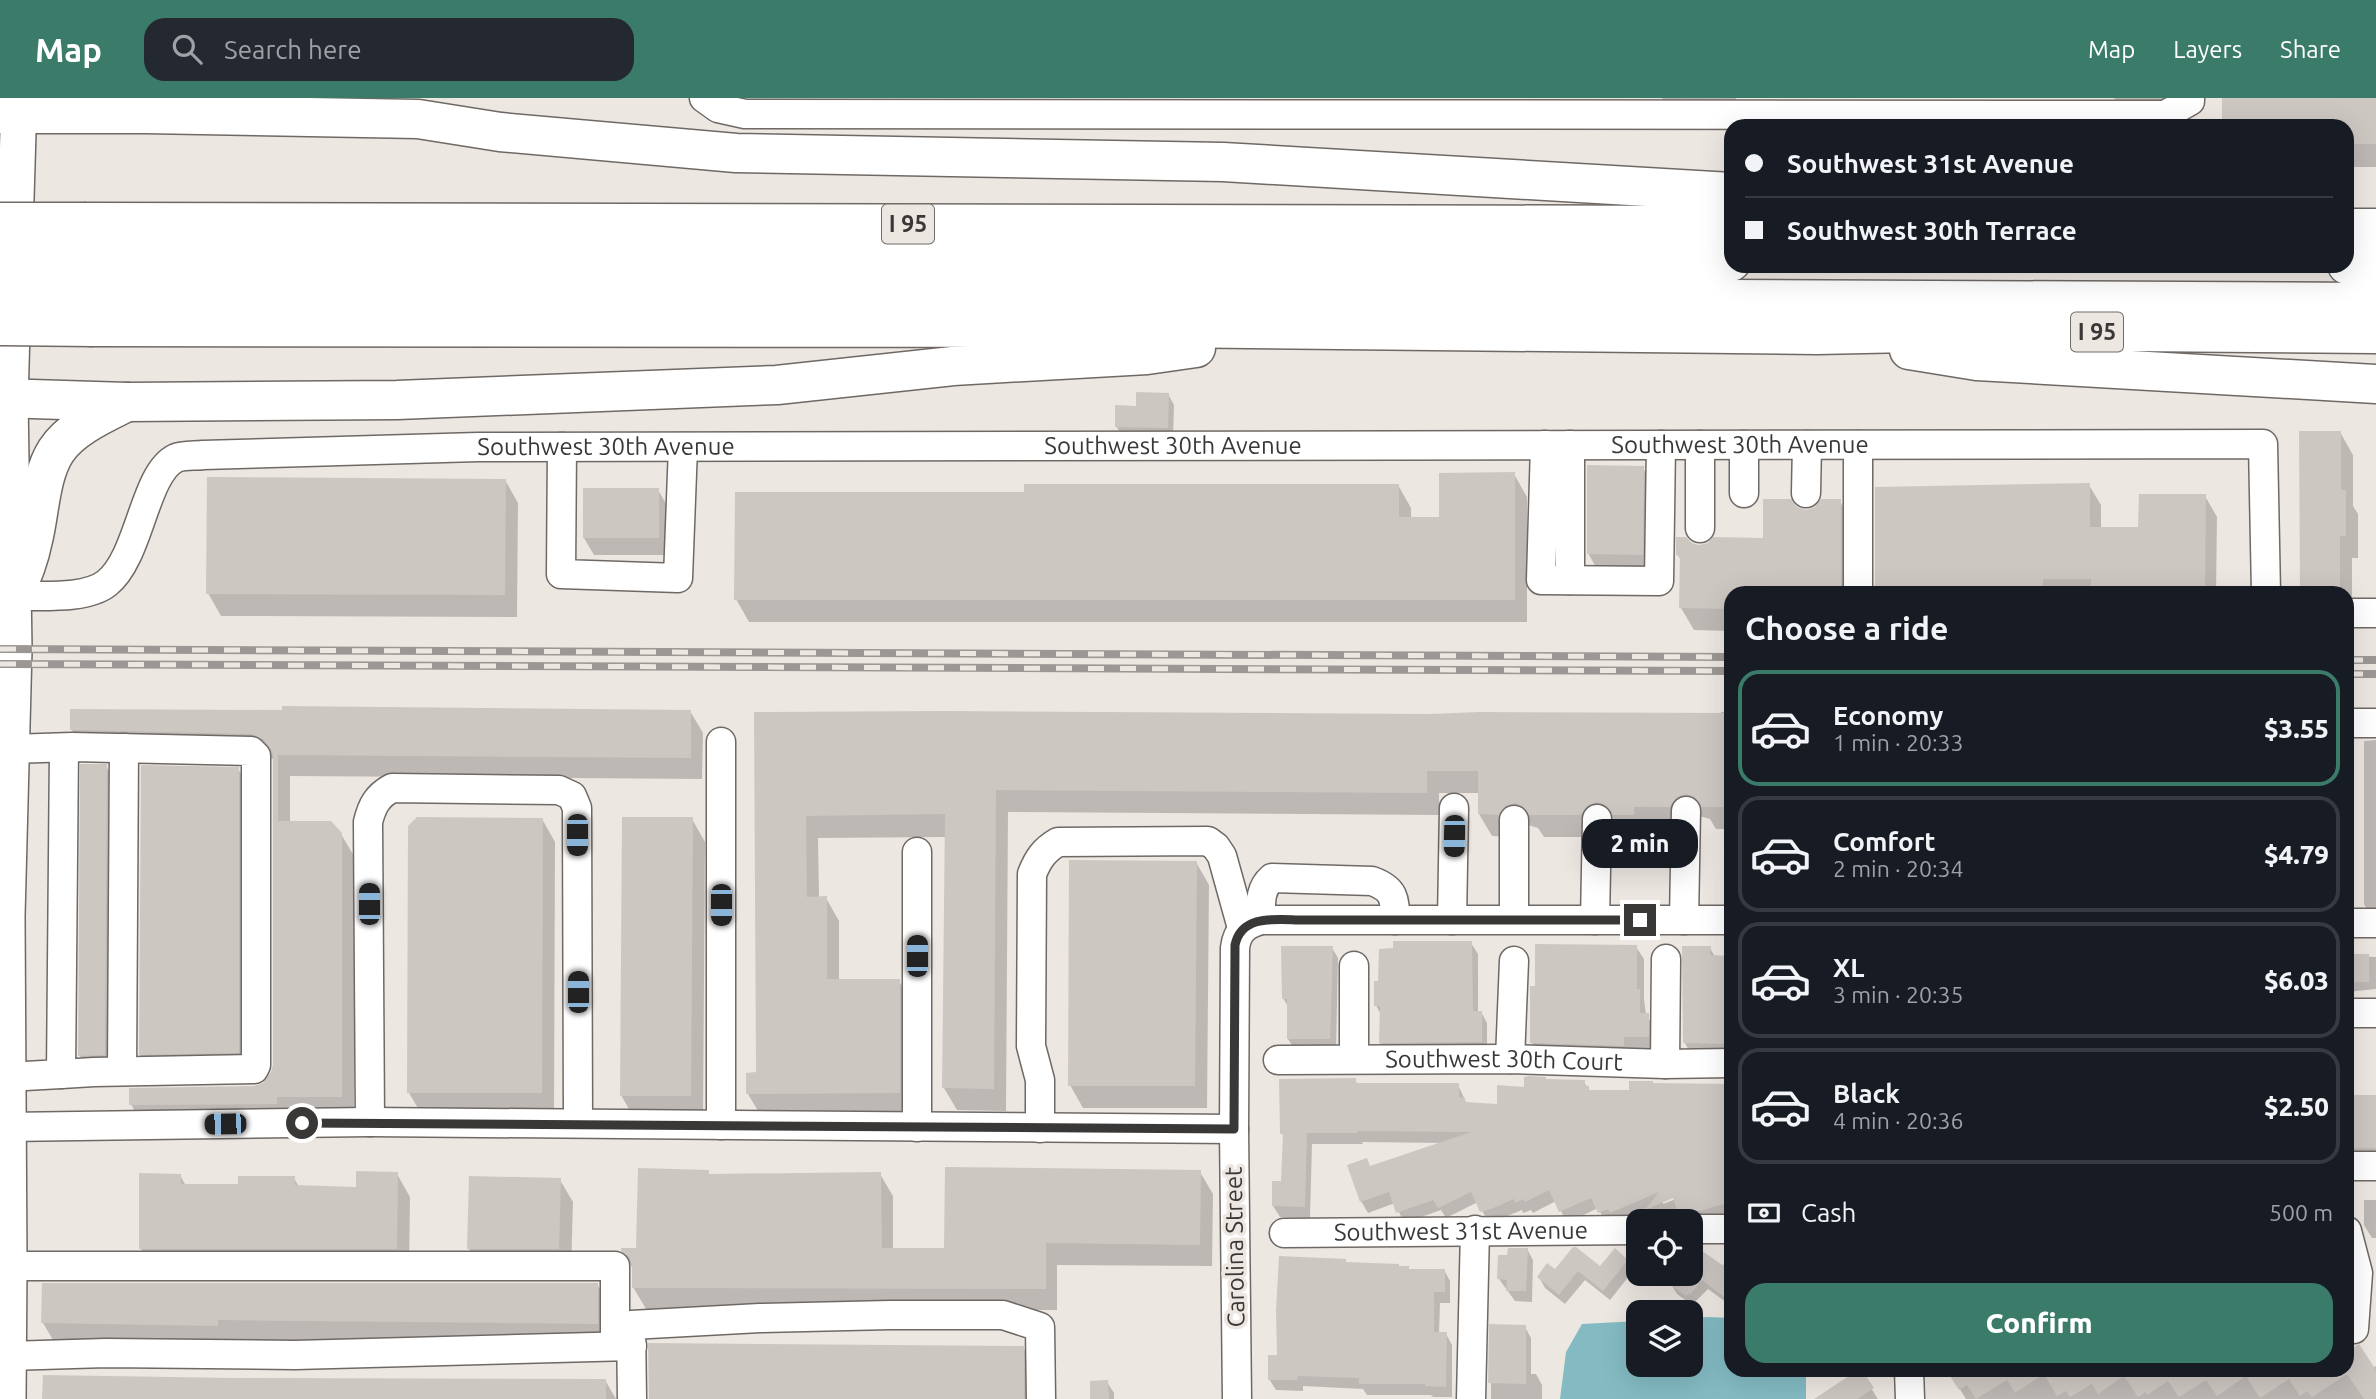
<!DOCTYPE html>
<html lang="en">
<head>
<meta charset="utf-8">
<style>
  :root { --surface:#171b24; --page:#242831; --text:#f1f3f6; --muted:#9ea1a6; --line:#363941; --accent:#3b7b6a }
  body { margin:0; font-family:Ubuntu,sans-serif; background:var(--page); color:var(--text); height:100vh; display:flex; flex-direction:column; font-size:26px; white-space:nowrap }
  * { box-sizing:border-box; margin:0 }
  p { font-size:23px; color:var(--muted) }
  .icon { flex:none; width:38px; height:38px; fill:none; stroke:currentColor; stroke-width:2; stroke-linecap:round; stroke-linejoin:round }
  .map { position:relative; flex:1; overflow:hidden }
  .drawer { position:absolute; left:1724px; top:488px; width:630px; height:791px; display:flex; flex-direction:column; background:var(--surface); border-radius:21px; box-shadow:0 7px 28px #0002 }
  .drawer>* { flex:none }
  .guide { position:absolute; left:1724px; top:21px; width:630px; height:154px; border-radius:21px; box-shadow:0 7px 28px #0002; display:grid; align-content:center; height:154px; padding:0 21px; background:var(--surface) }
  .fabs { position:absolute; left:1626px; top:1111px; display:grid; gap:14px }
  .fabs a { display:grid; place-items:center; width:77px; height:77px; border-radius:14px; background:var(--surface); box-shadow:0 7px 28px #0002; font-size:35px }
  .end { position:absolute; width:32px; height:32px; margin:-16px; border:9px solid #3a3836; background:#fff; box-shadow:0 0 0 4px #fff }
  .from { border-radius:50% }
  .bubble { position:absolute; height:49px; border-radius:21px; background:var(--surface); box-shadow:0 7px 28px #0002; font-size:23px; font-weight:800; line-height:49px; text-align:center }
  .car { position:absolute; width:21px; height:42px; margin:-21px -10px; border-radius:9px; box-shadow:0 0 5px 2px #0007; background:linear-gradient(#222 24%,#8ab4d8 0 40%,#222 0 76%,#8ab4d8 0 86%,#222 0) }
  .guide b { display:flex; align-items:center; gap:24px; height:66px; font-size:26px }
  .guide b+b { border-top:2px solid var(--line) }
  .guide i { width:18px; height:18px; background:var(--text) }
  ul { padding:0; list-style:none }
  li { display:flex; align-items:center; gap:21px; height:116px; margin:0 14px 10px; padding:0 7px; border:4px solid var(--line); border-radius:21px }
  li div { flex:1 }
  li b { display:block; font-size:26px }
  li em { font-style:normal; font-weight:800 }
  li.current { border-color:var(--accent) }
  li>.icon { width:63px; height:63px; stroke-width:1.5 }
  h2 { padding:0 21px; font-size:32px; line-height:84px }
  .pay { display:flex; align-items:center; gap:18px; height:77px; padding:0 21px; font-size:26px }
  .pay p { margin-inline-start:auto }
  .action { display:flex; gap:14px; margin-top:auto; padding:14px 21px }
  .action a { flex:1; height:80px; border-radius:21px; background:var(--accent); color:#fff; font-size:28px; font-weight:800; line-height:80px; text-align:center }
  header { display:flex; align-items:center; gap:42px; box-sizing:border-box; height:98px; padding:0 35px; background:var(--accent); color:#fff }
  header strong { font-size:33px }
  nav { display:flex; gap:38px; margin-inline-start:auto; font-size:24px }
  .search { width:490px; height:63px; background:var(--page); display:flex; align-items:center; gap:18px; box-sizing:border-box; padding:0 24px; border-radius:21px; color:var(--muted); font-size:26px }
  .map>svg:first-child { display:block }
  .water { fill:#84bbc3 }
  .shadow { fill:#0003; fill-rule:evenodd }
  .building { fill:#cdc7c2 }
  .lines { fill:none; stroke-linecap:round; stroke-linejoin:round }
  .minor-casing { stroke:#6f6965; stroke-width:31 }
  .major-casing { stroke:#6f6965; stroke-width:38 }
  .highway-casing { stroke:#6f6965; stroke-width:41 }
  .minor { stroke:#fff; stroke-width:28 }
  .major { stroke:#fff; stroke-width:35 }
  .highway { stroke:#fff; stroke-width:38 }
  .rail-casing { stroke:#9b9794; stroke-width:8 }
  .rail { stroke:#ede7e2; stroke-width:5; stroke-dasharray:16; stroke-linecap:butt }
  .highway-bridge-casing { stroke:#6f6965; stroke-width:41; stroke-linecap:butt }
  .highway-bridge { stroke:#fff; stroke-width:38 }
  .route { stroke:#3a3836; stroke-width:9 }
  .labels { text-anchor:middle; stroke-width:7; stroke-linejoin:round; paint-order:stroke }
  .shield { fill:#ede7e2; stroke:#706c6a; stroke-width:2 }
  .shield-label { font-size:23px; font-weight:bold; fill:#3a3836 }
  .street-label { font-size:24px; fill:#3a3836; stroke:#ede7e2 }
</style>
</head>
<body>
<header>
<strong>Map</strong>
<div class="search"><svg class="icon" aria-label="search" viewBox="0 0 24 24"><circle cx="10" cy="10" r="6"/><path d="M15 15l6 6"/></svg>Search here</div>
<nav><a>Map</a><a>Layers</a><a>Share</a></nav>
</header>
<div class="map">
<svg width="2376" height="1301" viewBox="0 0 2376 1301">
  <rect width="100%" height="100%" fill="#ede7e2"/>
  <path class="water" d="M1708,1219L1731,1220V1272H1806V1301H1560L1566,1254L1582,1226L1638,1223V1267H1690L1691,1220Z"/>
  <g class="shadow">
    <path d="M1662,0H1736V3L1663,2Z"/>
    <path d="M2114,0H2173V9L2119,10Z"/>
    <path d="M2224,0H2376V69H2347V28H2224Z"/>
    <path d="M1168,296L1174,307L1173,340L1123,339L1116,328L1137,310Z"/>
    <path d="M2340,334L2353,357V408L2358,416V460H2352V520H2347V495H2301V335Z"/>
    <path d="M1643,370L1656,393L1655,479L1601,478L1588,455Z"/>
    <path d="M1514,376L1527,399V524H749L736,501L1026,396L1398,387L1411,410V421H1441Z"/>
    <path d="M505,382L518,405L517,519L221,518L208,495Z"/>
    <path d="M2089,387L2101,407V430L2140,431L2205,398L2217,419L2216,495H1880L1876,488Z"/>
    <path d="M658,392L668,409V457H594L584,440Z"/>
    <path d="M1840,403L1853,426V495H1731V533L1694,532L1681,510L1682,464L1678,457L1691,446L1699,448L1764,442L1796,410L1806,413Z"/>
    <path d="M690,613L703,635L702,681L290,678V725L341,736L354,758V1020L143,1028L131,1006L255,989L264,986L272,975L274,967L273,661L265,658L84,654L72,632Z"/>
    <path d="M1721,614H1731V731H1716L1710,721L1699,718L1683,731H1646V739H1627L1621,729L1610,726L1594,739H1544L1538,730L1528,727L1518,730L1512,739L1492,738L1479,716L1480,695H1439V717L1008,714L1006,1013L957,1012L944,990L946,739L818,740L819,800H826L839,823V883H899L912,905V1017L761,1018L748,996L758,976L755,616L1430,618L1721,616Z"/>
    <path d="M2376,642V827L2364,806V643Z"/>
    <path d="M106,668L119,691L118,979L93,980L80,958Z"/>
    <path d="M238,671L251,692V975L153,977L140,956Z"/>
    <path d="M542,721L555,744L554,1017H422L409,995Z"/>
    <path d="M692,721L705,744L703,1020H634L621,997Z"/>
    <path d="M1196,764L1209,787L1207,1010H1083L1070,987Z"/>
    <path d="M1471,845L1478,856V914H1481L1487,925V955H1387L1380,945L1381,917L1376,907Z"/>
    <path d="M1636,849L1644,861V901L1646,917L1655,929V951L1539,957L1532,945Z"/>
    <path d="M1332,850L1338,860L1336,952H1295L1288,941L1289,910L1283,900Z"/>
    <path d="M1710,850L1715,859H1731V957L1691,956L1685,945Z"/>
    <path d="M2347,858L2376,859V891L2347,894Z"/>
    <path d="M1355,982L1358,987H1458L1467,1006L1499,1008L1526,991L1546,983L1584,984L1590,994H1631L1654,987L1731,986V1125L1684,1124L1678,1112L1653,1122L1648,1113L1618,1125H1606L1598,1110L1567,1125L1556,1103L1533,1115L1531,1112L1523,1115L1522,1112L1490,1125L1488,1124L1478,1104L1446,1120L1441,1112L1404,1125L1395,1105L1368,1115L1361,1103L1371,1070L1444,1045L1362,1044L1363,1046H1312L1310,1120L1280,1119L1273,1108L1283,1084L1284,1040L1282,1035ZM1680,1095L1681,1099L1663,1106V1102Z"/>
    <path d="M2375,996L2376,1062L2347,1061V999H2375Z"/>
    <path d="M708,1073L710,1078L880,1076L893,1098V1152H946L1200,1074L1213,1096L1212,1168L1057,1167V1212L646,1211L633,1189V1171L623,1152H638Z"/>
    <path d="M397,1076L410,1099L409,1173H154L141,1151L180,1077L186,1088H239L294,1080L299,1089L357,1091Z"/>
    <path d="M560,1082L573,1104L571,1173H482L469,1151Z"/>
    <path d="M2364,1102H2376V1140H2372L2364,1127Z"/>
    <path d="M1527,1151L1533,1162L1532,1204L1515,1203L1499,1181L1509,1159Z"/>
    <path d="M1728,1160L1731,1162V1208L1708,1191L1692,1207L1677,1196L1671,1186L1678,1176H1690L1722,1169Z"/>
    <path d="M1345,1162L1347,1166L1409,1172H1444L1450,1183V1205H1440L1439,1236H1446L1452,1247V1299H1433L1431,1297H1367L1363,1291L1303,1288V1293L1276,1292L1269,1281L1279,1259Z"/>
    <path d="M1627,1163L1633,1173L1610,1202L1585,1182L1565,1206L1545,1190L1539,1179L1556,1174L1601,1171Z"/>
    <path d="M597,1186L610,1209V1248L56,1247L43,1225Z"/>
    <path d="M1491,1228L1525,1229L1531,1240V1276H1536L1542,1287V1301H1491Z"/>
    <path d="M1023,1249L1036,1272V1301H650Z"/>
    <path d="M2358,1249L2373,1270L2376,1268V1301H1966L1948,1272H2347V1256Z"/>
    <path d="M1860,1273L1878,1301H1835Z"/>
    <path d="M605,1282L616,1301H44Z"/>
    <path d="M1107,1284L1114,1295V1301H1092Z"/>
  </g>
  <g class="building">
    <path d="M2222,0H2376V46H2347V28H2222Z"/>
    <path d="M1136,294L1169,295L1168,330L1115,329V307L1136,308Z"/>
    <path d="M2299,333H2341V392H2346V438H2340V495H2300Z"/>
    <path d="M1587,367L1644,368L1643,457L1587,456Z"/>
    <path d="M1515,374V502H734L735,394H1024V386H1399V419H1439V375Z"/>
    <path d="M207,379L506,381L505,497L206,496Z"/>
    <path d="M2090,385V429H2138L2139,396H2206L2205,495H2091V481H2043V488L1875,489V389Z"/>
    <rect x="583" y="390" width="76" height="50"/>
    <path d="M1763,401H1791L1797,409L1806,412L1815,409L1821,401H1841V495H1731V511L1679,510L1680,458L1676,457V439H1686L1692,445L1699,447L1708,445L1713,439L1763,440Z"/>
    <path d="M282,608L691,612V660L278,657V723H331L342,735V999H277V1006L129,1007V990L254,988L263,985L271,974L273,967V657L271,651L263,641L251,636L70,632V611L282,612Z"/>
    <path d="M944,613L1430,616L1479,614L1731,615V709H1702L1695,699L1686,696L1677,699L1670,709H1634V717H1613L1606,707L1597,704L1588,707L1581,717H1529L1523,708L1515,705L1505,708L1499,717L1478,716V673H1427V695L996,692L994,991L942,990L945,716L806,718L807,799L827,798V881H900V995L746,996V975L756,974L754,614Z"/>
    <path d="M80,666H107L105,957L78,958Z"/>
    <path d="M141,667L239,669V955L139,957Z"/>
    <path d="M417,719L543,720L542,995H407L408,728Z"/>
    <path d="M622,719H693L691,998H620Z"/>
    <path d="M1069,762L1197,763L1195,988H1068Z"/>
    <path d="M1393,843H1472L1473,913H1482V944L1379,945L1380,908H1374V883H1378L1379,851L1393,850Z"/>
    <path d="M1535,846L1637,847V891H1640V915H1649V939H1624V948L1530,945V888H1535Z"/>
    <path d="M1281,848H1333L1330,941H1287V901H1282Z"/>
    <path d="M1682,848H1711L1710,857L1731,858V946L1683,945Z"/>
    <rect x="2347" y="856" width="22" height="28"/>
    <path d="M1530,978L1546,979V981L1585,982V988H1589V992H1629V983H1653V985L1731,986V1104L1696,1114L1689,1113L1678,1116L1673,1100L1645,1112L1659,1094L1610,1115L1608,1111L1598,1115L1591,1100L1559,1114L1549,1092L1525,1104L1523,1101L1515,1105L1514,1101L1491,1111L1480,1114L1471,1094L1438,1110L1433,1102L1396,1115L1389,1094L1360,1104L1347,1067L1367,1060L1370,1068L1471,1034L1357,1033L1358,1035H1307L1305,1109L1272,1108V1083H1281L1283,1036H1280L1279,981L1356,980V985H1459V999L1465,1000V1004L1497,1006V987L1524,989V979Z"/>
    <rect x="2347" y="997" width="29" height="53"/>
    <path d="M945,1069L1201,1072L1200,1147L1046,1145V1191L632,1190V1167L629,1159L621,1153V1150H636L638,1070L709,1072V1076L881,1074L882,1150H944Z"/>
    <path d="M356,1073L398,1074L397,1151H139V1075L181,1076V1086H238V1078H295V1087L356,1089Z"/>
    <path d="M469,1078L561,1080L559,1151H467Z"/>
    <path d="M1690,1148H1695L1728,1171L1725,1176L1731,1181V1204L1702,1182L1690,1197V1195L1686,1198L1669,1186L1676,1176H1690Z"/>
    <path d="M1573,1149H1576L1600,1168L1615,1150L1628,1162L1603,1193L1578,1173L1559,1197L1537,1179L1547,1165L1555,1171Z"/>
    <path d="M1508,1150H1528L1526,1193H1506L1507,1182L1497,1181L1498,1157H1507Z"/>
    <path d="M1279,1158L1346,1161V1164L1399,1166V1168H1409V1171H1445V1194H1434V1234H1447L1446,1289L1425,1288V1286H1359V1280L1298,1278L1297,1282H1268V1257H1277L1276,1213Z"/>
    <path d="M42,1185H598V1226L218,1222V1228L41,1225Z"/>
    <path d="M1489,1226L1526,1227V1286L1488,1285Z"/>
    <path d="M648,1245L1024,1248V1301H649Z"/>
    <path d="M2359,1246L2376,1272V1301H2364L2347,1276L2312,1299L2307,1293L2300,1298L2289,1281L2260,1300L2246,1278L2217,1298L2206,1282L2179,1299L2168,1283L2147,1297L2146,1294L2138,1299L2124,1278L2098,1296L2092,1286L2070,1299L2066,1293L2057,1298L2044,1276L2015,1295L2007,1282L1976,1301L1967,1287L1959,1292L1946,1272H2347V1254Z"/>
    <path d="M1858,1272H1862L1874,1290L1857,1301H1814Z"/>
    <path d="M43,1277L234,1280L606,1281V1301H42Z"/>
    <path d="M1108,1282L1109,1301H1090V1283Z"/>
  </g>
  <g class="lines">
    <defs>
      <g id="minor">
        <path d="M704,0L718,10L745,16L2025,17H2165L2190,3V0"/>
        <path d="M1545,347L1541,482L1659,483L1661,347"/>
        <path d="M1744,347V395"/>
        <path d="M562,349L561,476L678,480L683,349"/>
        <path d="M1806,395L1807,347"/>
        <path d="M1700,430V347"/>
        <path d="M1570,482V347"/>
        <path d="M1858,495V347"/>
        <path id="s1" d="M13,498C40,497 86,502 107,485C140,459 144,375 176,360C183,357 195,358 203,357L478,349L2263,346L2266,495"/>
        <path d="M2347,515H2376"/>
        <path d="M2347,625H2376"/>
        <path d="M11,651L72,649L251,653L256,658V967L254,971L94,974L61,976"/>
        <path d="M917,754V1029"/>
        <path d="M1514,821V722"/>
        <path d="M1261,822C1261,806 1259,791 1272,780L1372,783C1394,791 1395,800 1395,822"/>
        <path d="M1452,822L1454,710"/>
        <path d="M1595,822L1597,721"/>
        <path d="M1684,822L1686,713"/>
        <path d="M2347,825H2376"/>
        <path d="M2347,915H2376"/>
        <path d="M1354,960V868"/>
        <path d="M1510,961L1514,863"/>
        <path id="s2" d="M1278,962L1510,961L1665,966L1731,965"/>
        <path d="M1665,966L1666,861"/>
        <path d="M122,973L124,650"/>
        <path d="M7,979L61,976L64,650"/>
        <path d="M0,1023L7,1029L370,1024L1234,1031"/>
        <path d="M370,1024L368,724C372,708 377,698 392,690L559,692L572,698L577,710L578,1025"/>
        <path d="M721,1027V644"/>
        <path d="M1040,1030V982L1031,948L1032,776C1038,761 1044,752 1058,744L1208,743L1216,749L1222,758L1242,830"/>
        <path d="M2347,1068H2376"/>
        <path d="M1690,1131H1731"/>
        <path d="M2347,1133L2358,1175L2354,1231"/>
        <path id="s3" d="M1284,1135L1638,1132"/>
        <path d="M9,1168H615V1248"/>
        <path d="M8,1258L106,1255L295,1257L632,1248"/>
        <path d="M1909,1272L1910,1301"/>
        <path d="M632,1301L631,1227L760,1220L890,1217H1003L1040,1229L1041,1301"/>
        <path d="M1237,1301L1234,1031L1235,850C1237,833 1245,827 1261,822H1731"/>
        <path d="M1471,1301L1475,1132"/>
      </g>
      <path id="major" d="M8,1301L9,1168L7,818L14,551L10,301L19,0"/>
      <g id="highway">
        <path d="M0,16H145L418,21L500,34L736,55L1223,64L1731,94"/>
        <path d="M86,124L1731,127"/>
        <path d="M2347,130H2376"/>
        <path d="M92,160L1731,164"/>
        <path d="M2347,167H2376"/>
        <path d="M92,191L460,197H900L2376,204"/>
        <path d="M93,229L1161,230L1817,237L2004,233L2376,236"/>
        <path d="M1909,252L1977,263L2376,286"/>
        <path d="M0,300L127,304L397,302L777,287L953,268L1147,257L1196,250"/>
        <path d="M13,498C22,480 29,462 33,442C40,414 40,378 56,353C71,330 103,316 127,304"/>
      </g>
    </defs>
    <use href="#minor" class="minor-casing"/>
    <use href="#major" class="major-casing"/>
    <use href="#highway" class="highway-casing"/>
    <use href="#minor" class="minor"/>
    <use href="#major" class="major"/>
    <use href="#highway" class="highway"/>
    <defs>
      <g id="rail">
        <path d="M0,551L1731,559"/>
        <path d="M2347,562H2376"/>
        <path d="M0,566L1731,573"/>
        <path d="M2347,576H2376"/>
      </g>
    </defs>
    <use href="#rail" class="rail-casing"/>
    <use href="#rail" class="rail"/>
    <defs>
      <g id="highway-bridge">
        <path d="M0,124H86"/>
        <path d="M0,159L92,160"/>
        <path d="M0,191H92"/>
        <path d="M0,228L93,229"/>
      </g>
    </defs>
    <use href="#highway-bridge" class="highway-bridge-casing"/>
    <use href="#highway-bridge" class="highway-bridge"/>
  </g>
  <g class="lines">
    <path class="route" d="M302,1025L1234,1031L1235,847C1242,815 1278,822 1304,822H1640"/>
  </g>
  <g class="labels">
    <g class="shield">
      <rect x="882" y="106.5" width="52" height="39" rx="5"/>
      <rect x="2071" y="214.5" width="52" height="39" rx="5"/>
    </g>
    <g class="shield-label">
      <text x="908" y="134">I 95</text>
      <text x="2097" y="242">I 95</text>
    </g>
    <g class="street-label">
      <text dy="8" stroke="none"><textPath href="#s1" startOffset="1806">Southwest 30th Avenue</textPath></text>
      <text dy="8" stroke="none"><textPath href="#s1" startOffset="1239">Southwest 30th Avenue</textPath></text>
      <text dy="8" stroke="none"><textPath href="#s1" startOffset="672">Southwest 30th Avenue</textPath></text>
      <text dy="8" stroke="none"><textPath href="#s2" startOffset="226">Southwest 30th Court</textPath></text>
      <text dy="8" stroke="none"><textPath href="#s3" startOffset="177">Southwest 31st Avenue</textPath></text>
      <text transform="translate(1235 1149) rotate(-91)" y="8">Carolina Street</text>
    </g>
  </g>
</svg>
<div class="fabs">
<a><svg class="icon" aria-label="locate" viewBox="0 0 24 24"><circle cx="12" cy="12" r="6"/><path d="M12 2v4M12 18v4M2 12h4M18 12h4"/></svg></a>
<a><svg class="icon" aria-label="layers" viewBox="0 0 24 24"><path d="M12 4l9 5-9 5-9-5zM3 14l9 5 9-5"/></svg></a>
</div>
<i class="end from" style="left:302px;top:1025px"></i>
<i class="end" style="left:1640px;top:822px"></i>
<div class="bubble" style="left:1582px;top:721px;width:116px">2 min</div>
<i class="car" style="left:577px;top:737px;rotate:180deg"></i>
<i class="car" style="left:1454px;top:738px;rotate:181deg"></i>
<i class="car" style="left:369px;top:806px;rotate:0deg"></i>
<i class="car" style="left:721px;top:807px;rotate:180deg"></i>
<i class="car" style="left:917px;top:858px;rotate:0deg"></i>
<i class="car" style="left:578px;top:894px;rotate:0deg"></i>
<i class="car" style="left:225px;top:1026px;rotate:269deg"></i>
<div class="guide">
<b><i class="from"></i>Southwest 31st Avenue</b>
<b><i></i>Southwest 30th Terrace</b>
</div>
<section class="drawer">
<h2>Choose a ride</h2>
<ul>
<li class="current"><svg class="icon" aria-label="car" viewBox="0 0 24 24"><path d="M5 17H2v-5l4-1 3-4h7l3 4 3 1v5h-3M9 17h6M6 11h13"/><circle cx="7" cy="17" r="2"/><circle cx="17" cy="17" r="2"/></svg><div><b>Economy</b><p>1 min · 20:33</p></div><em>$3.55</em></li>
<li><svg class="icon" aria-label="car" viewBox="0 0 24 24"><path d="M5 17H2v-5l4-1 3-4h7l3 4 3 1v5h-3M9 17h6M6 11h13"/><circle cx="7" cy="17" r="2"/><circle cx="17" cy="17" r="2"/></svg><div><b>Comfort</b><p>2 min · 20:34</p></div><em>$4.79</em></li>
<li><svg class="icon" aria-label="car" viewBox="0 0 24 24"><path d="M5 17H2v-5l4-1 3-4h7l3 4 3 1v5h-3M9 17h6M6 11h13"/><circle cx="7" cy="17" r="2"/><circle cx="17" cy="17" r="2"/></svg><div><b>XL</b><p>3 min · 20:35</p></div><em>$6.03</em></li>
<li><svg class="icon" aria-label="car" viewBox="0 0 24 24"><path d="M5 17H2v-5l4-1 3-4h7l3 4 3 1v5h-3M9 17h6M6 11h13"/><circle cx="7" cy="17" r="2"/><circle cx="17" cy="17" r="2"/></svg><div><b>Black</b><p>4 min · 20:36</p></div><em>$2.50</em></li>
</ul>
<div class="pay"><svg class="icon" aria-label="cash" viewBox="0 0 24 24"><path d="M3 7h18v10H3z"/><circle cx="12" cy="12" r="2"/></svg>Cash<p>500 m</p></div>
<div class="action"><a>Confirm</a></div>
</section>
</div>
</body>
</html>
